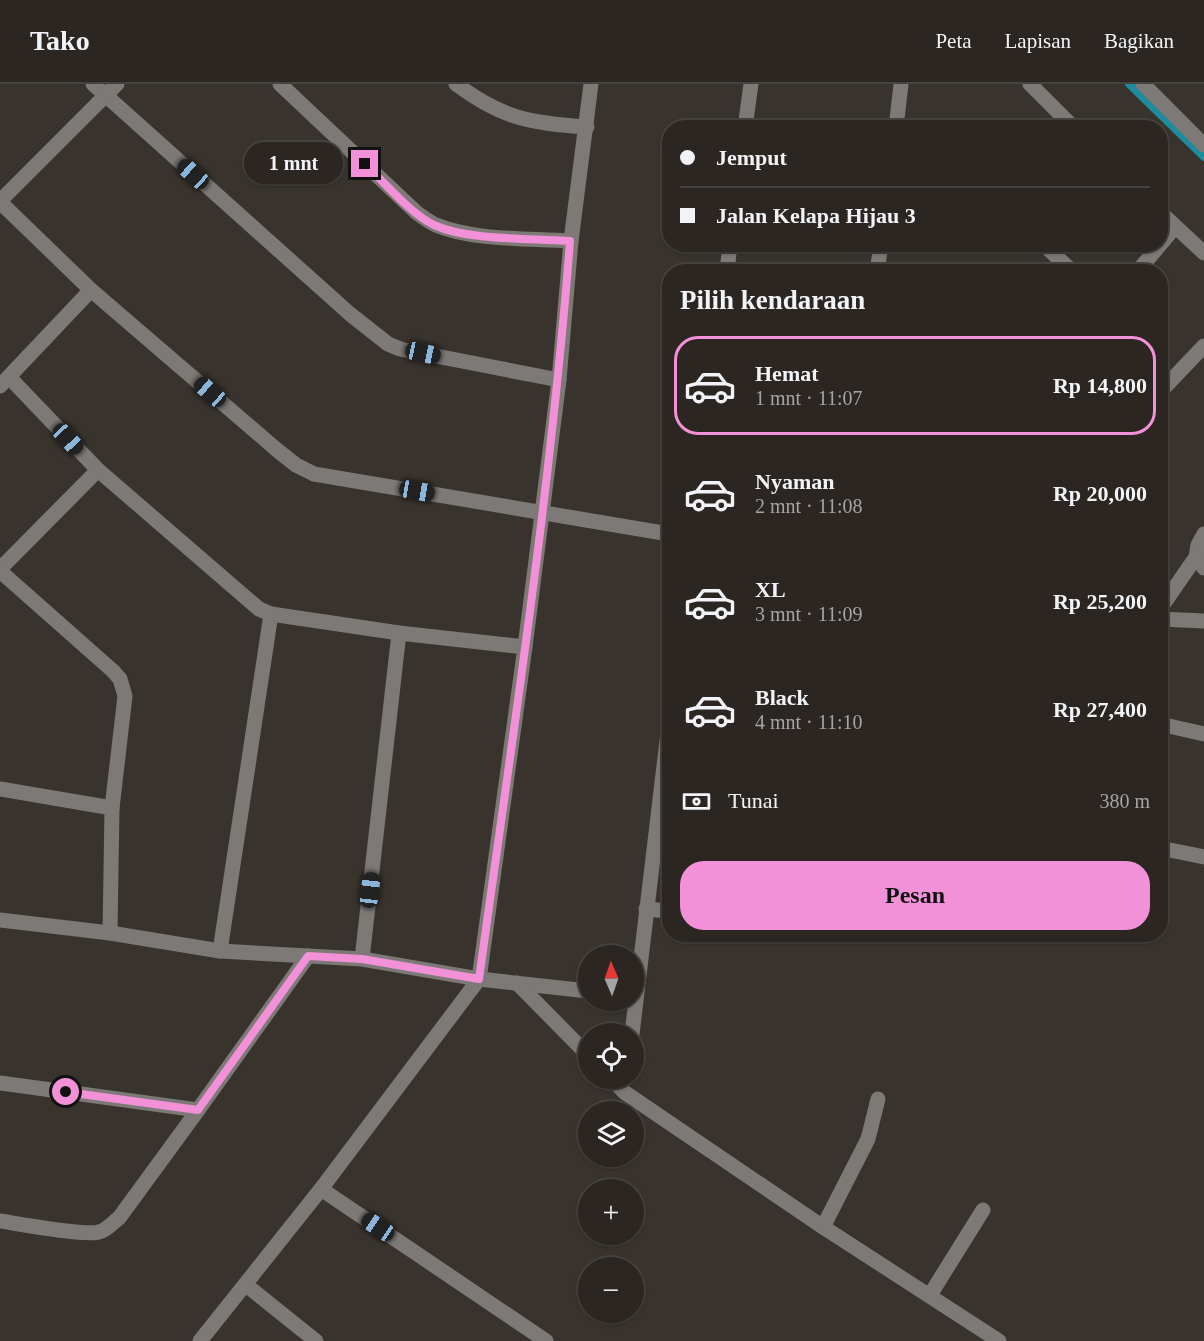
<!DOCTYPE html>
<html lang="id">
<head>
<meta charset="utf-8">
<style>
  :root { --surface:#2b2622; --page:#37322f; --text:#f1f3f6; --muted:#a6a5a5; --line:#474340; --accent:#f291d7 }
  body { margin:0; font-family:Georgia,serif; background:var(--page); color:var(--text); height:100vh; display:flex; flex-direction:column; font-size:22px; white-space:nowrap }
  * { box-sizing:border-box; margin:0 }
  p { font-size:20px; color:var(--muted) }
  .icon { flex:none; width:33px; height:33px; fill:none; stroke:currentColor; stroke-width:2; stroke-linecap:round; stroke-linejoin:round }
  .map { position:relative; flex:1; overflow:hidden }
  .panel { position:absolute; left:662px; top:180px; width:506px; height:678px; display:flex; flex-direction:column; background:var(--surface); border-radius:24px; box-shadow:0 2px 4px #0004,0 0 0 2px var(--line) }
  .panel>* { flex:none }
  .banner { position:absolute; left:662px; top:36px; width:506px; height:132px; border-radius:24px; box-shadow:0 2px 4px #0004,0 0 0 2px var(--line); display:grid; align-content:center; height:132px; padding:0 18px; background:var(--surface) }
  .needle { width:39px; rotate:358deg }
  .tools { position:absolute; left:578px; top:861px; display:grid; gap:12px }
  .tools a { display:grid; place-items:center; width:66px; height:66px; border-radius:50%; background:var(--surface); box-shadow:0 2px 4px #0004,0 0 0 2px var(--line); font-size:30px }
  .end { position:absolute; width:27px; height:27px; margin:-14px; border:8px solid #f291d7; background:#111; box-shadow:0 0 0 3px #111 }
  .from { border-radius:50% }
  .bubble { position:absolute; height:42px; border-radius:21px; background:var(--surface); box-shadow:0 2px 4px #0004,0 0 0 2px var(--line); font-size:20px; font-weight:800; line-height:42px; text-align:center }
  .car { position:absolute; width:18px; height:36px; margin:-18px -9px; border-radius:8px; box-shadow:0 0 4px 2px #0007; background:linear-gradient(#222 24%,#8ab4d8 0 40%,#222 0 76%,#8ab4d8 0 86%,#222 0) }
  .banner b { display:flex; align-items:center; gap:21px; height:57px; font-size:22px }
  .banner b+b { border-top:2px solid var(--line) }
  .banner i { width:15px; height:15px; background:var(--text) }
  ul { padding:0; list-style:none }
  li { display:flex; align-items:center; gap:18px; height:99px; margin:0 12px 9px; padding:0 6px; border:3px solid transparent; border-radius:24px }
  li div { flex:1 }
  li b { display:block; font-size:22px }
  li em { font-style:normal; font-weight:800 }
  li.current { border-color:var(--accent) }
  li>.icon { width:54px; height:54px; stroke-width:1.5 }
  h2 { padding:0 18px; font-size:27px; line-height:72px }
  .pay { display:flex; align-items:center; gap:15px; height:66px; padding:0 18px; font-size:22px }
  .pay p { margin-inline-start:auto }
  .cta { display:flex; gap:12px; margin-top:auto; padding:12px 18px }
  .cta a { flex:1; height:69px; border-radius:24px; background:var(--accent); color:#111; font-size:24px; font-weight:800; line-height:69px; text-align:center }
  header { display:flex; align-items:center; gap:36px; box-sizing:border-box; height:84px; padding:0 30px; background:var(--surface); border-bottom:2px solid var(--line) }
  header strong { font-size:28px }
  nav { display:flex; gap:33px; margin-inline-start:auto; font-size:21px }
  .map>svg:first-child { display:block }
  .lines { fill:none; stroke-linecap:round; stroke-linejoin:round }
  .stream { stroke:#1d8d9d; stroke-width:8 }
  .minor { stroke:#7c7976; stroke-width:15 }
  .route { stroke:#f291d7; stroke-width:8 }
</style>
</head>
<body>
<header>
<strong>Tako</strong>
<nav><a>Peta</a><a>Lapisan</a><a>Bagikan</a></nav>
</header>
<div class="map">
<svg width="1204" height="1257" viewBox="0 0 1204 1257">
  <rect width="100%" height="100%" fill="#39332d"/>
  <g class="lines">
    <path class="stream" d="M1129,0L1204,73"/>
    <g class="minor">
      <path d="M93,0L350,230L388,260L400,265L559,296"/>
      <path d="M280,0L417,129C423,133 429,138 436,141C475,157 528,154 571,157"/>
      <path d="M456,0C503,35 530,39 587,43"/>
      <path d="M1030,0L1074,44"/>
      <path d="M1143,0L1204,61"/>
      <path d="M745,44L751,0"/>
      <path d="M896,44L901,0"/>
      <path d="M0,117L117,0"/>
      <path d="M0,118L91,206L277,366L296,381L314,390L669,450"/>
      <path d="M1160,128L1204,169"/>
      <path d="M1043,160L1073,188"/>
      <path d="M727,188L730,160"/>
      <path d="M877,188L881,160"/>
      <path d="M1137,188L1175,143"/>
      <path d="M9,293L98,386L259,525L271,530L399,549L525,563"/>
      <path d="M0,302L91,206"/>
      <path d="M1160,308L1204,262"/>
      <path d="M1204,450L1198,461L1196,473L1204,484"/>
      <path d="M0,485L98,386"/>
      <path d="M0,487L113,587L120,595L125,612L112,724L110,849"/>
      <path d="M1160,525L1196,473"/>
      <path d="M1160,535L1204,537"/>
      <path d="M1160,640L1204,650"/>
      <path d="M0,705L112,724"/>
      <path d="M1160,764L1204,773"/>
      <path d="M646,825L669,827"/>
      <path d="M0,836L110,849L220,867L362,875L479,895L588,907"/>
      <path d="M220,867L271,530"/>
      <path d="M362,875L399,549"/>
      <path d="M517,899L588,971"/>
      <path d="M632,950L669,640"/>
      <path d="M611,994L624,1008L823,1143L999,1257"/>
      <path d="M0,999L198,1026"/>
      <path d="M321,1105L546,1257"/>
      <path d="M0,1137C20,1140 84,1152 99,1148C107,1146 113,1138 119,1134L198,1026L308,872"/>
      <path d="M823,1143L868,1055L878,1015"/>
      <path d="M246,1201L316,1257"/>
      <path d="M930,1211L983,1126"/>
      <path d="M200,1257L321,1105L479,895L525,563L559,296L571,157L591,0"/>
    </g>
  </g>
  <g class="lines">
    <path class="route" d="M66,1008L198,1026L308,872L362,875L479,895C513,649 551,404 570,157C531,154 469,157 434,141C410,129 385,99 365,80"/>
  </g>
</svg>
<div class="tools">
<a><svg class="needle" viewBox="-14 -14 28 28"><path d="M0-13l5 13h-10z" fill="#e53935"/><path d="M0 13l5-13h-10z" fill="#a6a5a5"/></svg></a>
<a><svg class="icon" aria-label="locate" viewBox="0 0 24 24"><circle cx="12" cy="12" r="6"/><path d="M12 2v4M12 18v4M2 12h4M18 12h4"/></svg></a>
<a><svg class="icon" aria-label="layers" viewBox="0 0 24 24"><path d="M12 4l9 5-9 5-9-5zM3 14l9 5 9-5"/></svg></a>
<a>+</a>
<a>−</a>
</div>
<i class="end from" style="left:66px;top:1008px"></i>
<i class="end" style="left:365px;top:80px"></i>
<div class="bubble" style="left:244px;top:58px;width:99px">1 mnt</div>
<i class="car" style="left:193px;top:90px;rotate:312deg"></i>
<i class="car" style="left:423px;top:269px;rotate:102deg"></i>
<i class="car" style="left:210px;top:308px;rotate:311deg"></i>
<i class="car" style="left:68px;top:355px;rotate:137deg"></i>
<i class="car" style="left:417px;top:407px;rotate:100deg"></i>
<i class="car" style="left:370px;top:806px;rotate:7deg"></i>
<i class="car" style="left:378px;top:1143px;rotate:304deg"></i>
<div class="banner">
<b><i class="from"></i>Jemput</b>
<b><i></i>Jalan Kelapa Hijau 3</b>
</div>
<section class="panel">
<h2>Pilih kendaraan</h2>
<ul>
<li class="current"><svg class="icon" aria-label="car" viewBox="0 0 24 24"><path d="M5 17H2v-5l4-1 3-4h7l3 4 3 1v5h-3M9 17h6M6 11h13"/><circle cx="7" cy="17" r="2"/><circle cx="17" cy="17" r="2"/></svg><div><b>Hemat</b><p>1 mnt · 11:07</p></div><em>Rp 14,800</em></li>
<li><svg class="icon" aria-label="car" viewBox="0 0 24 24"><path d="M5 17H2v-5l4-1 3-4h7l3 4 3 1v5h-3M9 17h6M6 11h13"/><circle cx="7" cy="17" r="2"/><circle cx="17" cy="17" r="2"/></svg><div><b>Nyaman</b><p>2 mnt · 11:08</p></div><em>Rp 20,000</em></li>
<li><svg class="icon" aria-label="car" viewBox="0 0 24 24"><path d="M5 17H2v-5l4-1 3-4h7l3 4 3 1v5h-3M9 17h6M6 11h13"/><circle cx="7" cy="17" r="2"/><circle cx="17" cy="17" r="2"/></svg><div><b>XL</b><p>3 mnt · 11:09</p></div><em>Rp 25,200</em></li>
<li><svg class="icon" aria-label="car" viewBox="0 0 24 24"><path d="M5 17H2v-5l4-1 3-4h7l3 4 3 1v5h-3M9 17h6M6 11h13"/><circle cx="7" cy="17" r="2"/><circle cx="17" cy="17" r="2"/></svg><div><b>Black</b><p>4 mnt · 11:10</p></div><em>Rp 27,400</em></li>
</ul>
<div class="pay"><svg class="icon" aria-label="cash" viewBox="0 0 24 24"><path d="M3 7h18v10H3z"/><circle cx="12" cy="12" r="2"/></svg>Tunai<p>380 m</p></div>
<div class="cta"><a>Pesan</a></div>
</section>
</div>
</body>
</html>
